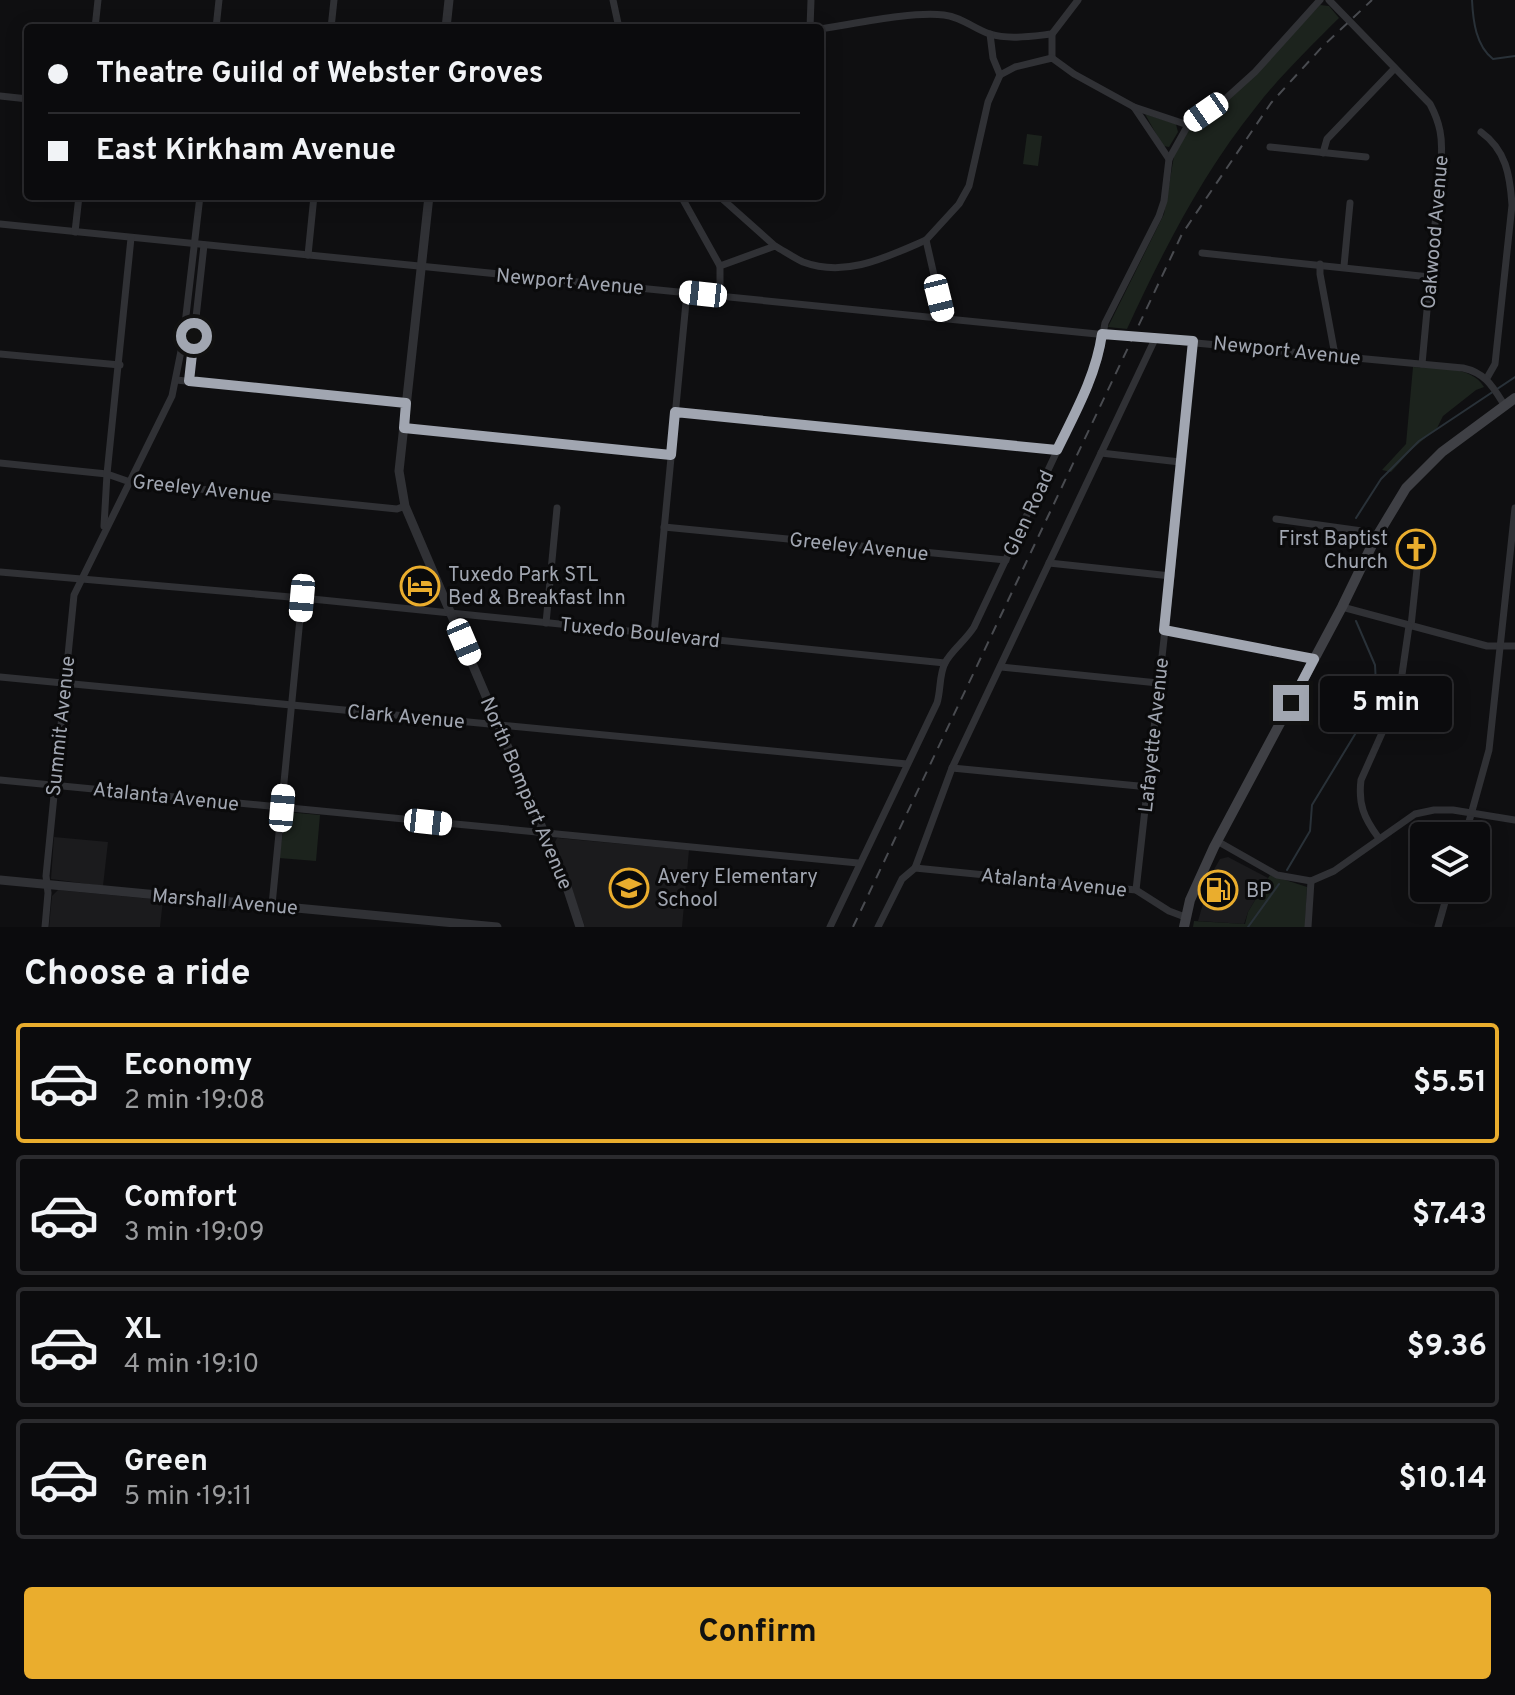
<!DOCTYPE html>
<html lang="en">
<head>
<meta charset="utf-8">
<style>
  :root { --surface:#0b0b0d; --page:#19191b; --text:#f1f3f6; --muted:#9a9b9d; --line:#2b2b2e; --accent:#eaad2d }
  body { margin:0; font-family:Overpass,sans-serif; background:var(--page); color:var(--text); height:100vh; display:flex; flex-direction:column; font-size:30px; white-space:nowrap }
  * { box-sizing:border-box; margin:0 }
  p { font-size:26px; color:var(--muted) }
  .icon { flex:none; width:44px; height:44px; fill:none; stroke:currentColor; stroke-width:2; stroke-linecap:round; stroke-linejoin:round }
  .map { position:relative; height:927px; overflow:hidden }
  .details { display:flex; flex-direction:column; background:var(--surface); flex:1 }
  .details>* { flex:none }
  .top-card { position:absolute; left:24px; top:24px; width:800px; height:176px; border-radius:8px; box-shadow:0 4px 20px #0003,0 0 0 2px var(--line); display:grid; align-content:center; height:176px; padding:0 24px; background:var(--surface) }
  .controls { position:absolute; left:1410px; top:822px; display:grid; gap:16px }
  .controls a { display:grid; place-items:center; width:80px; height:80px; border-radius:8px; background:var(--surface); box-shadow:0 4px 20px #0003,0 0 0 2px var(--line); font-size:40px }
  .end { position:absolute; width:36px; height:36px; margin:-18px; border:10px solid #a1a6b1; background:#111; box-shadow:0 0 0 4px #111 }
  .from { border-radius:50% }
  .bubble { position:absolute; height:56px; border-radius:8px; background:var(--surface); box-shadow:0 4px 20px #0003,0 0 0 2px var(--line); font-size:26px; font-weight:700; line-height:56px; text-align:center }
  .car { position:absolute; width:24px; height:48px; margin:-24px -12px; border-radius:10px; box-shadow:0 0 6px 2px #0007; background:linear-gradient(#fff 24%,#345 0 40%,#fff 0 76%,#345 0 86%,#fff 0) }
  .top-card b { display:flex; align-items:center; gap:28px; height:76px; font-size:30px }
  .top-card b+b { border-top:2px solid var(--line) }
  .top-card i { width:20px; height:20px; background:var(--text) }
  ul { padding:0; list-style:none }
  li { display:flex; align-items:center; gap:24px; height:120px; margin:0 16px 12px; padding:0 8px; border:4px solid var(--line); border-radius:8px }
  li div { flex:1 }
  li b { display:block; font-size:30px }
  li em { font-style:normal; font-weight:700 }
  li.on { border-color:var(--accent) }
  li>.icon { width:72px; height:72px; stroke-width:1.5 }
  h2 { padding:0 24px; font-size:36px; line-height:96px }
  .primary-button { display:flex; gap:16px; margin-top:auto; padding:16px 24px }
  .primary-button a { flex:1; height:92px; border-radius:8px; background:var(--accent); color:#111; font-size:32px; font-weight:700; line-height:92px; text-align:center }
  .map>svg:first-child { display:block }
  .built { fill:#1b1b1d }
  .green { fill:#1c231d }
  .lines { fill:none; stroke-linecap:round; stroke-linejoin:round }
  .stream { stroke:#293138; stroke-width:2 }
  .minor { stroke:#303135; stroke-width:7 }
  .tertiary { stroke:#303135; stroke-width:9 }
  .secondary { stroke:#3f4045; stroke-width:10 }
  .rail { stroke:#494b50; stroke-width:2; stroke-dasharray:10 8; stroke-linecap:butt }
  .minor-bridge { stroke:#303135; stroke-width:7 }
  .route { stroke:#a1a6b1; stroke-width:10 }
  .labels { text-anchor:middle; stroke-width:6; stroke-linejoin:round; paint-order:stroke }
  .street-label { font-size:20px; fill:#a1a6b1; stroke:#0a0a0b }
  .poi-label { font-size:20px; fill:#a1a6b1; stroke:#0a0a0b; text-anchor:start }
</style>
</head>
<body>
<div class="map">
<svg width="1515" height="927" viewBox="0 0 1515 927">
  <rect width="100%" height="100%" fill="#0f0f11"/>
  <g class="built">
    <path d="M54,837L108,842L103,886L51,879Z"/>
    <path d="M557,838L689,850L682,927H585L555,842Z"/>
    <path d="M1228,857L1268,878L1248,912L1244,924L1198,921L1212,873L1220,859Z"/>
    <path d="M58,890L163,900L160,927H49L52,896Z"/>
  </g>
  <g class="green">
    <path d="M1320,5L1329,6L1339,18C1310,47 1281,75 1256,107C1202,174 1163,251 1127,329L1108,327L1164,214L1174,156L1189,129L1234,95Z"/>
    <path d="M1145,114L1176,124L1178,132L1169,147L1163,146Z"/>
    <path d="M1027,134L1042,136L1038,166L1023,164Z"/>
    <path d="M1413,367C1435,369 1472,365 1484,387L1476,390L1443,416L1437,428L1411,450L1391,472L1382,470L1406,444Z"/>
    <path d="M286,812L320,815L316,861L279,858Z"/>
    <path d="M1270,875L1307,887L1305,927H1193L1194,921L1245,924L1248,912Z"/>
  </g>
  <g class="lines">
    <g class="stream">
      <path d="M1472,0C1473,21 1476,46 1493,59L1515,56"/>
      <path d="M1356,518L1381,479L1419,441L1515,377"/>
      <path d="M1287,870L1310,831L1312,805L1357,731L1372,699L1376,684L1375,665L1356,621"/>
      <path d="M1248,927L1279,884"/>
    </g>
    <g class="minor">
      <path d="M613,0L619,28"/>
      <path d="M1329,0L1430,104C1440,123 1443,138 1441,160L1422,364"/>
      <path d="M95,28L98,0"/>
      <path d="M216,28L219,0"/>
      <path d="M331,28L334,0"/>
      <path d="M810,28L811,0"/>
      <path d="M820,29C854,24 912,11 944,15C962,17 974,29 990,34C1009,40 1033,36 1052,34"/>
      <path d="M1052,58V34L1078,0"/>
      <path d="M1000,75L1015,67L1052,58L1074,74L1134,107L1169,159"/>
      <path d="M0,96L28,99"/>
      <path d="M1134,107L1188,125"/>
      <path d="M1481,132C1506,150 1510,175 1512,205L1495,364L1487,378"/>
      <path d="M1270,147L1366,157"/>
      <path d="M1323,153L1327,139L1394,69"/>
      <path d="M681,196L720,266"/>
      <path d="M719,196L775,246"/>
      <path d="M0,224L1117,336"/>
      <path d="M75,232L79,196"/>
      <path d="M1202,253L1430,277"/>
      <path d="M308,255L314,196"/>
      <path d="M1320,264V274L1335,355"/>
      <path d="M1344,266L1350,203"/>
      <path d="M720,295V266L775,246C784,251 794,258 803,262C846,278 887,257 926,240"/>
      <path d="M944,319L926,240L959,204L969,186L988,102L1000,75L993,58L990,34"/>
      <path d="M1153,339L1463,368C1486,373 1493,387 1505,406"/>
      <path d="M0,354L120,365"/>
      <path d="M176,380L406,403"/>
      <path d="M189,381L204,245"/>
      <path d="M675,412L1057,450"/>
      <path d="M404,428L671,455"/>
      <path d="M1101,453L1180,462"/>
      <path d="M0,463L107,474L130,482L397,509L405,506"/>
      <path d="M1276,519L1362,531L1374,541"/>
      <path d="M104,526L107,474L131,238"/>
      <path d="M664,527L1006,560"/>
      <path d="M1049,563L1171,576"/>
      <path d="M0,572L302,598L945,663"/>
      <path d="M1342,607L1487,646H1515"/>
      <path d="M546,623L557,508"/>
      <path d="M1411,626L1418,560"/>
      <path d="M1164,630L1314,659"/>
      <path d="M654,634L687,292"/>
      <path d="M1001,667L1158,683"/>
      <path d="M0,677L907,764"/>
      <path d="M952,768L1149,787"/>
      <path d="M0,780L858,863"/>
      <path d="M1465,836L1489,750L1515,508"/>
      <path d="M1378,837C1364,818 1358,804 1361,780L1399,695L1409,626"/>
      <path d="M1217,841L1277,875L1311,881L1334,871L1415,814L1434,810H1453L1515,820"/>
      <path d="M915,868L1136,890L1169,911L1185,917"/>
      <path d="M1136,890L1171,576L1193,341"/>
      <path d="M272,905L302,598"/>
      <path d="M45,927L48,893L46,876L74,595L172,396L183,341L200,196"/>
      <path d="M830,927L937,703C941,690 939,675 945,663C951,651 966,640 974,627L1091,379L1099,356L1105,323L1159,216L1164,201L1169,159L1188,125L1224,100L1255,72L1320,0"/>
      <path d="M878,927L902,879L915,868L952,768L1155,339"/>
      <path d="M1308,927L1311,881"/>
      <path d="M1438,927L1449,888"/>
    </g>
    <g class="tertiary">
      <path d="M446,28L449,0"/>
      <path d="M429,196L399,471L405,506L566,884L580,927"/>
      <path d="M0,880L497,927"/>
    </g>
    <path class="secondary" d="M1184,927L1190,900L1214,847L1342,607L1374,541L1406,488L1442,452L1515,398"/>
    <path class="rail" d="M853,927L1182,234L1271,103L1322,47L1372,0"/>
    <path class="minor-bridge" d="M1117,336L1147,338"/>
  </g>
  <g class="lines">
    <path class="route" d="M194,336L189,381L406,403L404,428L671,455L675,412L1057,450C1075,413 1096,376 1102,334L1193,341L1164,630L1314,659L1291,703"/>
  </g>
  <defs>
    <symbol id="church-ring" viewBox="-11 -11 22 22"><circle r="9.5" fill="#0a0a0b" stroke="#eaad2d" stroke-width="1.5"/><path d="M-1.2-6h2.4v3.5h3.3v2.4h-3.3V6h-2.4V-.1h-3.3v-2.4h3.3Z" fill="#eaad2d"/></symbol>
    <symbol id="hotel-ring" viewBox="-11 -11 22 22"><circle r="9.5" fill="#0a0a0b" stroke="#eaad2d" stroke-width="1.5"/><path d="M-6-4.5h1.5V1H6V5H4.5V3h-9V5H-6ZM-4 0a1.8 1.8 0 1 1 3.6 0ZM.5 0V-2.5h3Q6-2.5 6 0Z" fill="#eaad2d"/></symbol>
    <symbol id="school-ring" viewBox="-11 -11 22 22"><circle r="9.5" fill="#0a0a0b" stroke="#eaad2d" stroke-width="1.5"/><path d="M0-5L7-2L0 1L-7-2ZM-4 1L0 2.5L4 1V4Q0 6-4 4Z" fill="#eaad2d"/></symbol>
    <symbol id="fuel-ring" viewBox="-11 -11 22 22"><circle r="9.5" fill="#0a0a0b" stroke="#eaad2d" stroke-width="1.5"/><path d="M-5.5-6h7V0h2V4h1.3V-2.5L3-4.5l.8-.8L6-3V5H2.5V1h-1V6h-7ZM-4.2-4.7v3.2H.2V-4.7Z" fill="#eaad2d"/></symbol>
  </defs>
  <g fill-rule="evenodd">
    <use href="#church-ring" x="1394" y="527" width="44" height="44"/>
    <use href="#hotel-ring" x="398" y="564" width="44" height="44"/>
    <use href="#school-ring" x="607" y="866" width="44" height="44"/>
    <use href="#fuel-ring" x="1196" y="868" width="44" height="44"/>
  </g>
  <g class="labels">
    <g class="street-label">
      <text transform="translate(1434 232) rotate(-85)" y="7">Oakwood Avenue</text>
      <text transform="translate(570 281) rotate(5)" y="7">Newport Avenue</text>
      <text transform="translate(1287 350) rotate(6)" y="7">Newport Avenue</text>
      <text transform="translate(202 488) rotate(6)" y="7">Greeley Avenue</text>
      <text transform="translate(1028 513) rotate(-65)" y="7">Glen Road</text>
      <text transform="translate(859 546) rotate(6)" y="7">Greeley Avenue</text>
      <text transform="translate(640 632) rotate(6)" y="7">Tuxedo Boulevard</text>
      <text transform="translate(406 716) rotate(5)" y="7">Clark Avenue</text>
      <text transform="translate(60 726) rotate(-84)" y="7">Summit Avenue</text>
      <text transform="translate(1153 735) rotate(-84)" y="7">Lafayette Avenue</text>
      <text transform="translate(527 793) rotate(67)" y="7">North Bompart Avenue</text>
      <text transform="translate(166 796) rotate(6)" y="7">Atalanta Avenue</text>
      <text transform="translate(1054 882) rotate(6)" y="7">Atalanta Avenue</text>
      <text transform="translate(225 901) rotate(5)" y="7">Marshall Avenue</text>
    </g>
    <g class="poi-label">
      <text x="1388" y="545" text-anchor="end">First Baptist<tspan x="1388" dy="23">Church</tspan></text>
      <text x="448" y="581">Tuxedo Park STL<tspan x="448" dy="23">Bed &amp; Breakfast Inn</tspan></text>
      <text x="657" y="883">Avery Elementary<tspan x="657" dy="23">School</tspan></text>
      <text x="1246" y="897">BP</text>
    </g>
  </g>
</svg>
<div class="controls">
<a><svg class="icon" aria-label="layers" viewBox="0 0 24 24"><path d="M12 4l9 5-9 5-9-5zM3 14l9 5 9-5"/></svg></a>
</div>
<i class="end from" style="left:194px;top:336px"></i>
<i class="end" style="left:1291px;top:703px"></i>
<div class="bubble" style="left:1320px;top:676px;width:132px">5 min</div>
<i class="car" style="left:1206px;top:112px;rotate:235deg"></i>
<i class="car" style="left:703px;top:294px;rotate:276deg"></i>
<i class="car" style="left:939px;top:298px;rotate:166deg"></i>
<i class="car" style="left:302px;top:598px;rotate:185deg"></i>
<i class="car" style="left:464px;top:642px;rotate:157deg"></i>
<i class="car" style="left:282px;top:808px;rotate:5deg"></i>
<i class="car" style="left:428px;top:822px;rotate:96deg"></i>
<div class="top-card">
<b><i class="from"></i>Theatre Guild of Webster Groves</b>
<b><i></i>East Kirkham Avenue</b>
</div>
</div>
<section class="details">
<h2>Choose a ride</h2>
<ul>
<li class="on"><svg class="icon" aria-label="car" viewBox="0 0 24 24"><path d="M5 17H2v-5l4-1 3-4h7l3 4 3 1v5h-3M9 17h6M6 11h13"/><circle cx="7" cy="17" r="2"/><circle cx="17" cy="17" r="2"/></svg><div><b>Economy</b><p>2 min · 19:08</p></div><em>$5.51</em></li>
<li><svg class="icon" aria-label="car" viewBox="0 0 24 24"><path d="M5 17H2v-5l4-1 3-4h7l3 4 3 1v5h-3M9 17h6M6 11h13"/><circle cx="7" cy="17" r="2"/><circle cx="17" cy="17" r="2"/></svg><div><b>Comfort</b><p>3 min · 19:09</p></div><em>$7.43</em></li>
<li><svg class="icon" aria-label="car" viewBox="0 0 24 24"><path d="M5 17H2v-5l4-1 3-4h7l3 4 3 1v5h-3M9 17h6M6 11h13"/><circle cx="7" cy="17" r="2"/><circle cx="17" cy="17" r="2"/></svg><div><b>XL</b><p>4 min · 19:10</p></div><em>$9.36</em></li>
<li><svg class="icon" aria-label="car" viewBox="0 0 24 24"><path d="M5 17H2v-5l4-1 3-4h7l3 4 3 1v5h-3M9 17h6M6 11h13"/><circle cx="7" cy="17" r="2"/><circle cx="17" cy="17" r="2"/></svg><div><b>Green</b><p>5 min · 19:11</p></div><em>$10.14</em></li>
</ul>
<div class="primary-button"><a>Confirm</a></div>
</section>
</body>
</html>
